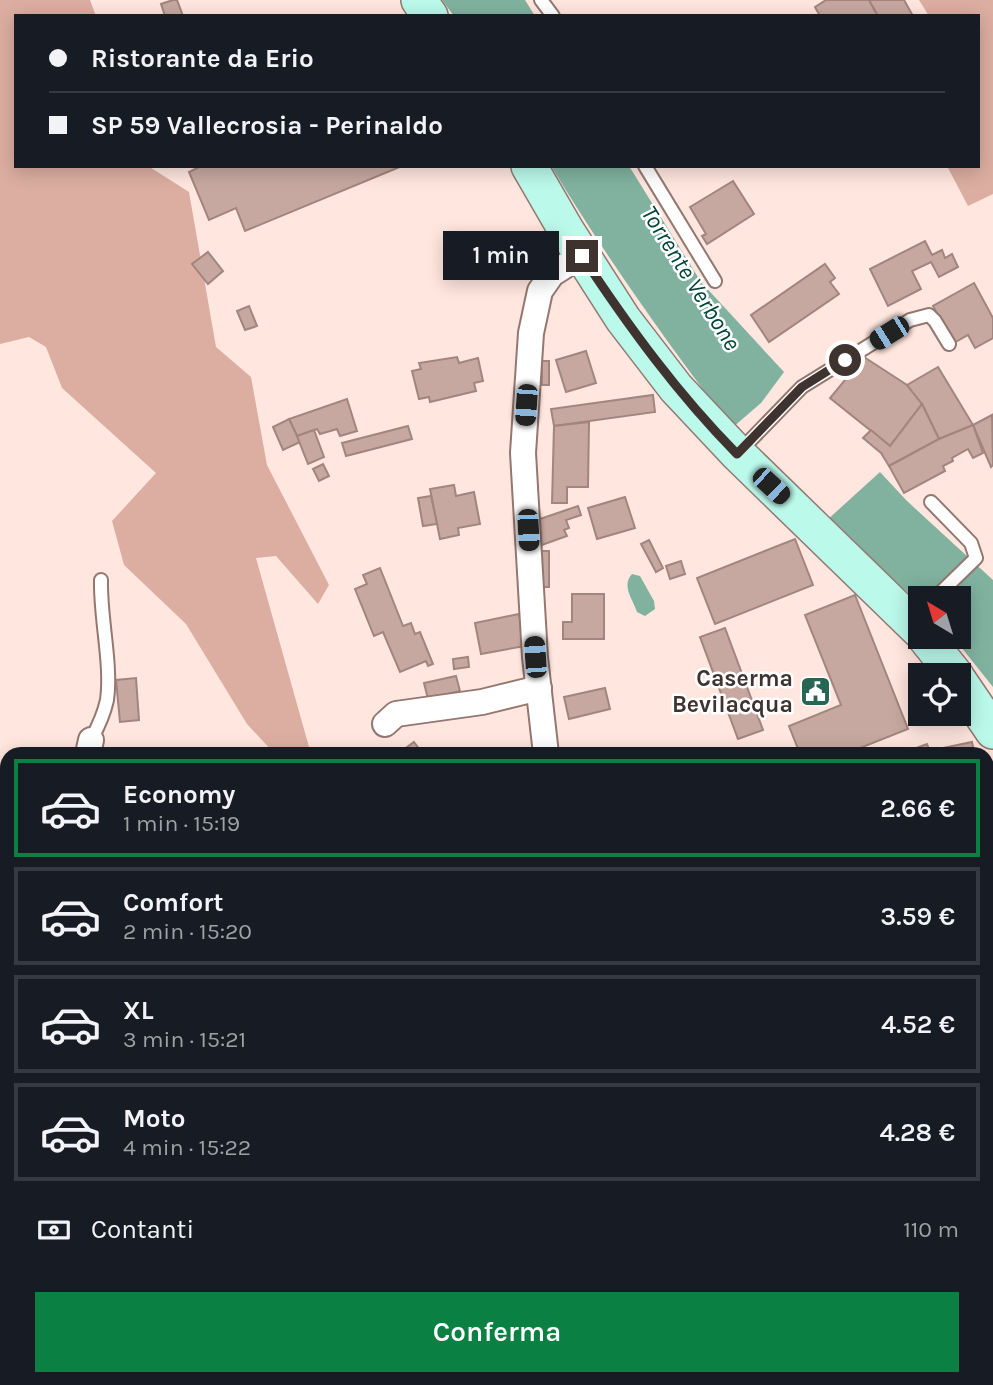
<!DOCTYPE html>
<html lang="it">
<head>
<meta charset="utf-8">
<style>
  :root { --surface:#171b24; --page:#20242c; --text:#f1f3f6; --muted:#9ea1a6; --line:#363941; --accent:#0b8043 }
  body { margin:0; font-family:Karla,sans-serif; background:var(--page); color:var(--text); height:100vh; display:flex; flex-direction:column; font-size:26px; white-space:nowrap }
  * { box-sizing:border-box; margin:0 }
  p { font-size:23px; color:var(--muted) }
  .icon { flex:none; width:38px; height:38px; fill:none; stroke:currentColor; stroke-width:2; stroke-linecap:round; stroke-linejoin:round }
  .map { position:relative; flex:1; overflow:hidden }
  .panel { position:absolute; left:0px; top:747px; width:994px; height:639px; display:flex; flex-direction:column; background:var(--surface); border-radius:21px 21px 0 0; box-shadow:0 4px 18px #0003 }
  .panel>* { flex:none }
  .top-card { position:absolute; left:14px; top:14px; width:966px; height:154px; border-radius:0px; box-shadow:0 4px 18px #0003; display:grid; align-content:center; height:154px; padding:0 35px; background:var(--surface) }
  .needle { width:46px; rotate:322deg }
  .buttons { position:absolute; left:908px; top:586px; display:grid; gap:14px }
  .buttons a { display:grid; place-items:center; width:63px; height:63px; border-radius:0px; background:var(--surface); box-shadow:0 4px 18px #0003; font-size:35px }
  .end { position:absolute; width:32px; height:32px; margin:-16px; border:9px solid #3f332f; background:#fff; box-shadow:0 0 0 4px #fff }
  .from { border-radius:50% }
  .bubble { position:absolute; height:49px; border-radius:0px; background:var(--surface); box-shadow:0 4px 18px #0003; font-size:23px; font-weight:600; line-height:49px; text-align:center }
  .car { position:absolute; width:21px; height:42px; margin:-21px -10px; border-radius:9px; box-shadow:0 0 5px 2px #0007; background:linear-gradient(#222 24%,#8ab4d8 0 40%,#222 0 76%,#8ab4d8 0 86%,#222 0) }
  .top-card b { display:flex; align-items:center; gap:24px; height:66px; font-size:26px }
  .top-card b+b { border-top:2px solid var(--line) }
  .top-card i { width:18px; height:18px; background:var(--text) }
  ul { padding:12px 0 0; list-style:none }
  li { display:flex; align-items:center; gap:21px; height:98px; margin:0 14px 10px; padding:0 21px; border:4px solid var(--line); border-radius:0px }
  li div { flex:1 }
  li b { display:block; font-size:26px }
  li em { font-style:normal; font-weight:600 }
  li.on { border-color:var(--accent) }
  li>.icon { width:63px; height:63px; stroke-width:1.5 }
  .pay { display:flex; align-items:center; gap:18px; height:77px; padding:0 35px; font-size:26px }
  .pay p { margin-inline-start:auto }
  .primary-button { display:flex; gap:14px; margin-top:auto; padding:14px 35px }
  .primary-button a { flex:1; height:80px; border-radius:0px; background:var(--accent); color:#fff; font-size:28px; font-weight:600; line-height:80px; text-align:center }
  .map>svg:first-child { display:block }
  .green { fill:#fbd0c4 }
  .forest { fill:#dcaea1 }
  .water { fill:#81b2a0 }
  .building { fill:#c6a8a0; stroke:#a2857e; stroke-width:2 }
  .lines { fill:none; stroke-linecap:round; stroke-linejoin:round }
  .lane-casing { stroke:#947870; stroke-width:16 }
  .street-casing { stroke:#947870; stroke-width:28 }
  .secondary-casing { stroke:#947870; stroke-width:38 }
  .lane { stroke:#fff; stroke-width:12 }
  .street { stroke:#fff; stroke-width:24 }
  .secondary { stroke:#bbf9eb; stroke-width:35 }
  .route { stroke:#3f332f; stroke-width:9 }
  .labels { text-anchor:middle; stroke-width:5; stroke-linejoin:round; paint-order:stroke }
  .poi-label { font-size:23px; font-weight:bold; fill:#3f332f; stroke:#fff; text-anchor:end }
  .water-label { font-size:24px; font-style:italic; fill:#004535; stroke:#fff }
</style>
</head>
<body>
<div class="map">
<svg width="993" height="1385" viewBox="0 0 993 1385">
  <rect width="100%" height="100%" fill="#ffe6df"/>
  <path class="green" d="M0,841L7,844V1102L0,1101Z"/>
  <g class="forest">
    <path d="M0,0H90L96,16H16V166H148L189,192L216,347L251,377L267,465L329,585L318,604L276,556L256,558L309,747L313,754H275L247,724L186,624L124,565L112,521L156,473L62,388L46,347L29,337L0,344Z"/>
    <path d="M919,0H993V194L968,206L947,166H978V16H929Z"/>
  </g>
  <g class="water">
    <path d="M442,0H525L535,16H454Z"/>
    <path d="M551,166H629L701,282L784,372L761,403L732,428C668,344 606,257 551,166Z"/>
    <path d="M880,472L907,501L993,580V687L953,637H959V598H920V603L826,521Z"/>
    <path d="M632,574L640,576L654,601L655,609L645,616L637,612C633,599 621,586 632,574Z"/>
  </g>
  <g class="building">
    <path d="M173,0H177L183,16H165L161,4Z"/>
    <path d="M826,0H869L878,16H820L815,7Z"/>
    <path d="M869,0H904L913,16H878Z"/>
    <path d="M402,166L245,231L236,208L209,220L189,172L201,166Z"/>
    <path d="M733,181L754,214L707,244L702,236L706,234L690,207Z"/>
    <path d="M542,237L552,256L530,268L520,249Z"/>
    <path d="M925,241L932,255L942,250L945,258L952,254L958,267L939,277L931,262L912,271L921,289L888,306L870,269Z"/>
    <path d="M208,252L223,271L208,284L192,264Z"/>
    <path d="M825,264L835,278L830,282L839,294L769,342L751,315Z"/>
    <path d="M974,283L993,318V338L975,348L968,335L954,343L933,306Z"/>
    <path d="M249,306L257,326L245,330L237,311Z"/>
    <path d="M586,351L596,383L566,392L556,360Z"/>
    <path d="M457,357L459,363L478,358L483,381L474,383L476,391L430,402L429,397L419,399L412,371L421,369L419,363Z"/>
    <path d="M864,357L907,385L922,404L890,446L830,398Z"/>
    <rect x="542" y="361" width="7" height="24"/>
    <path d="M938,367L973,425L939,439L922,404L907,385Z"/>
    <path d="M653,395L655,412L554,426L551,409Z"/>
    <path d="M347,399L357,431L340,436L337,429L320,434L317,429L297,436L289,419Z"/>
    <path d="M922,404L939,439L889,466L881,453L863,438L871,430L890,446Z"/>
    <path d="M992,415L993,465L991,467L973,425Z"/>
    <path d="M289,419L300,442L283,450L273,427Z"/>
    <path d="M589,422L588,487H567V503H552L554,426Z"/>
    <path d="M973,425L983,453L973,458L968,449L952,458L953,461L943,466L945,471L904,493L889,466L939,439Z"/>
    <path d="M408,426L412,439L346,456L342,443Z"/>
    <path d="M314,430L324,457L308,464L297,436Z"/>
    <path d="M323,464L329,476L319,481L313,469Z"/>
    <path d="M454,485L456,496L474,492L480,524L458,528L459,535L440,539L430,489Z"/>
    <path d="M431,496L437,524L423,526L418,498Z"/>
    <path d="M625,497L635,528L597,539L588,508Z"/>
    <path d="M578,506L581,515L566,520L569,528L564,530L567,536L539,546L540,519Z"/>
    <path d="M795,539L813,585L715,624L697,578Z"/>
    <path d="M649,540L663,568L656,572L641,544Z"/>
    <rect x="541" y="551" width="8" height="36"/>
    <path d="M681,561L685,574L670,579L666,566Z"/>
    <path d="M380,568L403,626L411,623L415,634L420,632L433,664L428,666L426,661L400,672L383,632L374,636L355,589L367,584L363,575Z"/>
    <path d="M572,594H604V639H563V622H572Z"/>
    <path d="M855,595L908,729L845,754H800L789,726L841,705L805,615Z"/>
    <path d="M519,614L525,646L481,654L475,623Z"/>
    <path d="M725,628L763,730L738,739L700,637Z"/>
    <path d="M468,657L469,667L454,669L453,659Z"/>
    <path d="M456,676L460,691L428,699L424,683Z"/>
    <path d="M136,678L139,720L120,722L116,680Z"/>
    <path d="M605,688L610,709L569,719L564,697Z"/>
    <path d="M414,742L423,754H397L407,747Z"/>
    <path d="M972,742L974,752L939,754L938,749Z"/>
    <path d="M927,744L931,754H904L903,753Z"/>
    <rect x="452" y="1379" width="56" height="6"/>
    <rect x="695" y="1379" width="210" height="6"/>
  </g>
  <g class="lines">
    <defs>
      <g id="lane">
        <path d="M541,0L553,16"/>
        <path d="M645,166L715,281"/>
        <path d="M740,451L802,387L910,320L929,315L935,321L949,344"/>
        <path d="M931,502L971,543L976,558L935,598"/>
        <path d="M91,740C98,727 104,714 107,700C112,664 100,618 101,580"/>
      </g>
      <g id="street">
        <path d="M385,724L396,714L482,702L539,688"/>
        <path d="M88,754L91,740"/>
        <path d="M546,754L535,657L523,453L531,333L540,291L552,274L582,255"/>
        <path d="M135,1379V1385"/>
      </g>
      <g id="secondary">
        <path d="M419,0L430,16"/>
        <path d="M529,166L566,230L623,319L676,388L738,454L920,631"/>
        <path d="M925,637L956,676"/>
        <path d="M959,681L993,731"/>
        <path d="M986,1385L993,1363"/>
      </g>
    </defs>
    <use href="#lane" class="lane-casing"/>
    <use href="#street" class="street-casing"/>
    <use href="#secondary" class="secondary-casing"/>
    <use href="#lane" class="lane"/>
    <use href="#street" class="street"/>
    <use href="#secondary" class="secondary"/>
  </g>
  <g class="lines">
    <path class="route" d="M582,256C629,327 677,393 737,454L802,387L845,360"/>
  </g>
  <defs>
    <symbol id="civic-square" viewBox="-11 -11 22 22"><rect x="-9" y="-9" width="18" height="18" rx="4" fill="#286654" stroke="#fff"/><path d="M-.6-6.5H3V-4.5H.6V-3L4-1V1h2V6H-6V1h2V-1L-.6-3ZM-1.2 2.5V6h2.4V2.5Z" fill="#fff"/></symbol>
  </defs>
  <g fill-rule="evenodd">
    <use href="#civic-square" x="798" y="674" width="35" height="35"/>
  </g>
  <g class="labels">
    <g class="poi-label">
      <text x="793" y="686">Caserma<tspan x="793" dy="26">Bevilacqua</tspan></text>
    </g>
    <g class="water-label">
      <text transform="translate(691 278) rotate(58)" y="8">Torrente Verbone</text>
    </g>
  </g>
</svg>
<div class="buttons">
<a><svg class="needle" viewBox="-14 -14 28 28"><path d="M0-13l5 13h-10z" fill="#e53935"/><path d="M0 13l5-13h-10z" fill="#9ea1a6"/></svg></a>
<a><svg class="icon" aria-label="locate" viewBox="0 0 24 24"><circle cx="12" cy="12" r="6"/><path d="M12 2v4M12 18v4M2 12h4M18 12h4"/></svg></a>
</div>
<i class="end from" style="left:845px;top:360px"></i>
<i class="end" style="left:582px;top:256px"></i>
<div class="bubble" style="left:443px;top:231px;width:116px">1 min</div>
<i class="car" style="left:889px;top:333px;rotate:238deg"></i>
<i class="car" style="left:526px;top:405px;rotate:184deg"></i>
<i class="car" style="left:771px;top:486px;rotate:133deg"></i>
<i class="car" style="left:528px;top:530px;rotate:177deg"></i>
<i class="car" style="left:535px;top:657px;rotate:356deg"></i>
<div class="top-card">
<b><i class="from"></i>Ristorante da Erio</b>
<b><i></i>SP 59 Vallecrosia - Perinaldo</b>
</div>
<section class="panel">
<ul>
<li class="on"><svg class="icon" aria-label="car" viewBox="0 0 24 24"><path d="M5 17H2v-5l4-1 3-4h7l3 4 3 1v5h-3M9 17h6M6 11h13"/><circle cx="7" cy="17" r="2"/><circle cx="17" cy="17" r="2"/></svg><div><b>Economy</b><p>1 min · 15:19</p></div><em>2.66 €</em></li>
<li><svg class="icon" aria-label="car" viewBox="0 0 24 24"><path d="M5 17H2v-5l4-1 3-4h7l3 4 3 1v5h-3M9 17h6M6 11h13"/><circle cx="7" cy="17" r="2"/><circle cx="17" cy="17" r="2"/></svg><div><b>Comfort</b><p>2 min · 15:20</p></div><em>3.59 €</em></li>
<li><svg class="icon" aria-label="car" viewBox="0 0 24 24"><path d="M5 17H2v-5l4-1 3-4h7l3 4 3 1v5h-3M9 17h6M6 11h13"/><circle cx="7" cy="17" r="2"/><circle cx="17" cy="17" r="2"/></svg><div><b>XL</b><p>3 min · 15:21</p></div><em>4.52 €</em></li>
<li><svg class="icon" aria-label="car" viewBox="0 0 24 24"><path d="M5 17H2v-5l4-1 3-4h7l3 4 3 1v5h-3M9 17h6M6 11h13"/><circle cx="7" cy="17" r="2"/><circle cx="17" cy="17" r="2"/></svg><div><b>Moto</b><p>4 min · 15:22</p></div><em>4.28 €</em></li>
</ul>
<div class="pay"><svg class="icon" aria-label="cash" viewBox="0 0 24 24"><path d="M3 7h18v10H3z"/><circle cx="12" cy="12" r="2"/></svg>Contanti<p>110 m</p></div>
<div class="primary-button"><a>Conferma</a></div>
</section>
</div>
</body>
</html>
